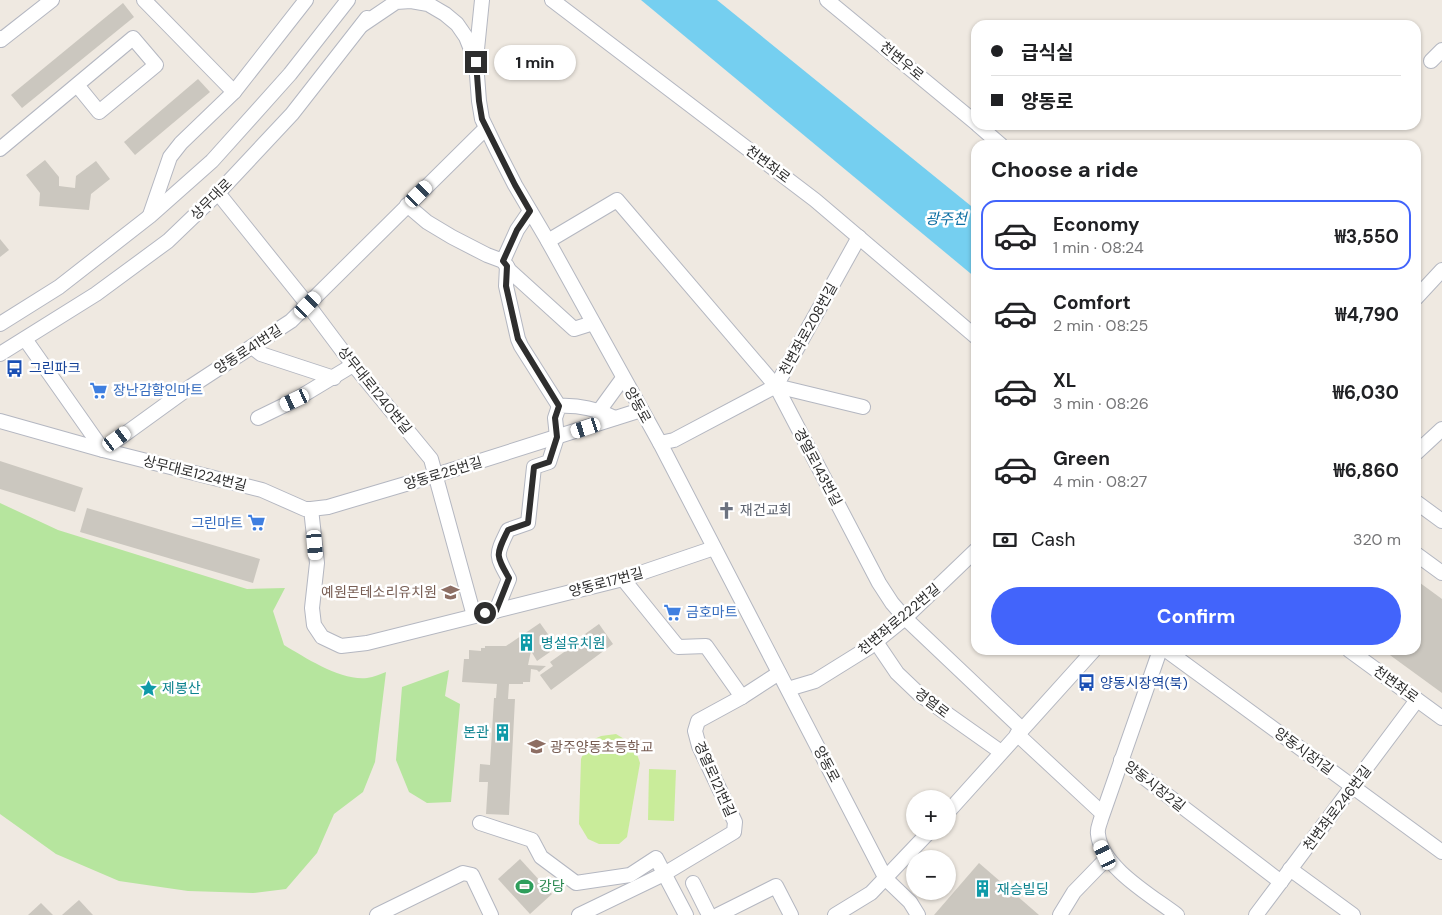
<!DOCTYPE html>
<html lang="en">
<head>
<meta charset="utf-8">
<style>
  :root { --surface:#fff; --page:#f6f6f6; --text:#202124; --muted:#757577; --line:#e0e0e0; --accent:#4264fb }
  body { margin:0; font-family:"DM Sans","Noto Sans KR",sans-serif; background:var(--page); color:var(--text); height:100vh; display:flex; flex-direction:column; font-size:19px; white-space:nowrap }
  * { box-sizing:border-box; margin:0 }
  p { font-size:16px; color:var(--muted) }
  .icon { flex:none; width:28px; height:28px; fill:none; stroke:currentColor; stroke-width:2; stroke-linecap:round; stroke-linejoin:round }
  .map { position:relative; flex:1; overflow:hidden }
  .panel { position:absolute; left:971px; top:140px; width:450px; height:515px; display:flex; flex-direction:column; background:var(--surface); border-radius:15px; box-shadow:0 1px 4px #0004 }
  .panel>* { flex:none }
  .hud { position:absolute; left:971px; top:20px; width:450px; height:110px; border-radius:15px; box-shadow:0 1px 4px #0004; display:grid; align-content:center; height:110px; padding:0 20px; background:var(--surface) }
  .controls { position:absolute; left:906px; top:790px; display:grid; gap:10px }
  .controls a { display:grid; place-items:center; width:50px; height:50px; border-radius:50%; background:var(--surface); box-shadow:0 1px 4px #0004; font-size:25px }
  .end { position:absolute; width:22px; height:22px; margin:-11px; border:6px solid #2e2e2e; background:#fff; box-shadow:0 0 0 2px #fff }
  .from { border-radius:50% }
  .bubble { position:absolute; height:35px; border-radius:18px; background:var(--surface); box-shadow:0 1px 4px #0004; font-size:16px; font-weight:700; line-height:35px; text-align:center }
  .car { position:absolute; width:15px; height:30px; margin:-15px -8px; border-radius:6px; box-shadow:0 0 4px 1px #0007; background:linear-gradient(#fff 24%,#345 0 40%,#fff 0 76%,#345 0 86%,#fff 0) }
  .hud b { display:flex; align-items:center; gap:18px; height:48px; font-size:19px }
  .hud b+b { border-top:1px solid var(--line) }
  .hud i { width:12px; height:12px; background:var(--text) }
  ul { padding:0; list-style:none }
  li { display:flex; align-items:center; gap:15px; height:70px; margin:0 10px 8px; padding:0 10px; border:2px solid transparent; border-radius:15px }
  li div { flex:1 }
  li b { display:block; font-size:19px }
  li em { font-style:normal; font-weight:700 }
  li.on { border-color:var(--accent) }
  li>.icon { width:45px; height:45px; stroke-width:1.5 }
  h2 { padding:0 20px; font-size:22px; line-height:60px }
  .pay { display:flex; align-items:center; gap:12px; height:55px; padding:0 20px; font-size:19px }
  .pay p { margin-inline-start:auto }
  .button { display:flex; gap:10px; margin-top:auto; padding:10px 20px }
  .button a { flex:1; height:58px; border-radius:30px; background:var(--accent); color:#fff; font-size:20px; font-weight:700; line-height:58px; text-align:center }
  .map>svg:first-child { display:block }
  .green { fill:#b6e59e }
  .pitch { fill:#c9ec9a }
  .water { fill:#75cff0 }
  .building { fill:#cbc7bf }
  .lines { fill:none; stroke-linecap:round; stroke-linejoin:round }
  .minor-casing { stroke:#b4b7c1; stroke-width:16 }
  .minor { stroke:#fff; stroke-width:14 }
  .route { stroke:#2e2e2e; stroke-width:6 }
  .labels { text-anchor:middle; stroke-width:5; stroke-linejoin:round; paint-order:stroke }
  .street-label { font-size:14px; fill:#2e2e2e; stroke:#fff }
  .transit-label { font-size:14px; fill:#164399; stroke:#fff; text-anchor:start }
  .shop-label { font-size:14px; fill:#366cbe; stroke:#fff; text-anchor:start }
  .worship-label { font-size:14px; fill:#5b616d; stroke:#fff; text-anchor:start }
  .education-label { font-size:14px; fill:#785e54; stroke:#fff; text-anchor:end }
  .culture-label { font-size:14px; fill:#0d838f; stroke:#fff; text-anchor:start }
  .leisure-label { font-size:14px; fill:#27864d; stroke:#fff; text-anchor:start }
  .water-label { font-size:15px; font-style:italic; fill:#0d6fa3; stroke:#fff }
</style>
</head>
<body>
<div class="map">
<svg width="1442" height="915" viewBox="0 0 1442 915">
  <rect width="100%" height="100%" fill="#efe9e1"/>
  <g class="green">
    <path d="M0,503L58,530L247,589L285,588L273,611L284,645C306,658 341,681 367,678C374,677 380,674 386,672L375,762L363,792L334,814L317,853L286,889L253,893L188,891L119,881L56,854L0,814Z"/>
    <path d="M449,670L445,696L460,704L451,802L427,803L409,792L396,760L402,687Z"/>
  </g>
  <g class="pitch">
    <path d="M616,734L634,745L640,763L627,837L619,844H599L588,839L579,824L581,759L588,742L601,736Z"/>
    <path d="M649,769L676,770L674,821L648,820Z"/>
  </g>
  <path class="water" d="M641,0H717L976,210V278Z"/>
  <g class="building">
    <path d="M123,3L134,17L22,108L11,95Z"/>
    <path d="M198,79L210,92L135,155L124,142Z"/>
    <path d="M45,160L59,177V186L75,188L76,176L96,161L110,179L91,194L89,210L39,206L40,193L26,175Z"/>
    <path d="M0,239L9,250L0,257Z"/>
    <path d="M0,461L83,488L75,512L0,489Z"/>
    <path d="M87,508L260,559L253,583L80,532Z"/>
    <path d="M1416,580L1442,599V693L1383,650H1416Z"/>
    <path d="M540,623L550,637L543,642L550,652L537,661L531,651L528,665L546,666L539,672L537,670L531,669L530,682H523V684H509L508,699H515L509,815L486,814L488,782H479L480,764L490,765L494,698H496L497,684L462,682L464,659H469V650L481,651V648H485V646H506Z"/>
    <path d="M599,624L613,644L551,690L540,675L553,666L550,662L567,650L561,643L574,634L578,639Z"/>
    <path d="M520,859L552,894L530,914L498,879Z"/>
    <path d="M979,863L1039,915H934Z"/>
    <path d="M79,900L93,915H62Z"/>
    <path d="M41,903L53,915H28Z"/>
  </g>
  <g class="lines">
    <defs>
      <g id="minor">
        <path d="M144,0L234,92"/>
        <path d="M552,0L815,200L976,337"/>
        <path d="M827,0L976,123"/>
        <path d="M362,25L396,2L411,1L428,4L445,14L457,24L466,37L476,62L479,101L482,119L496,148L515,185L548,241L660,443L886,879L910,902L918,915"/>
        <path d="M0,38L1,40L52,0"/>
        <path d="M476,59L482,0"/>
        <path d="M1431,61L1442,50"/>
        <path d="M978,125L1001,145"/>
        <path d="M0,149L133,38L156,65L99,112L77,85"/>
        <path d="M218,193L308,305L347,357L431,459L474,616"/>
        <path d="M407,205L427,222L452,237L487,255L503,261L510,271L574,329L593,323"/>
        <path d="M150,215L170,157L181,143L234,92L306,0"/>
        <path d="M548,241L617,200L776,386L879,583L892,603L905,618L1022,729"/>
        <path d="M503,261L517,230L530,211"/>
        <path d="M507,266L506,286L518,339L521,346L559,406"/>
        <path d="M1416,298L1442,270"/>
        <path d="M0,324L59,287L150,216L212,161L290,74L348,0"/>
        <path d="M25,339L103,450L262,490L305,509H311L328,507L436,475L641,410"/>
        <path d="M252,347L261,354L270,357L334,378"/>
        <path d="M0,354L96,294L168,241L218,193L292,114L367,18"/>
        <path d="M776,386L863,407"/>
        <path d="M599,411L623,378"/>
        <path d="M258,418L295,400L353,365"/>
        <path d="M0,421L103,450L190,387L291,321L486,128"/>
        <path d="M660,443L674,440L776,386L859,237"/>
        <path d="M1416,453L1442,429"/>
        <path d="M1416,502L1442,521"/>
        <path d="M311,509L317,563L312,608L314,625L322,637L341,646L367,643L623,579L714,548"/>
        <path d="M1416,554L1442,573"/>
        <path d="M623,579L678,647L706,646L742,697"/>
        <path d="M496,611L509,579C495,554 496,555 508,530L528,523L534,467L549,462L557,437L555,418L559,406C580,405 596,409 615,418"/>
        <path d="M876,642L897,673L919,694L1001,752"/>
        <path d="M1160,650L1101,819C1100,823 1097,829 1098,834C1101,867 1152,896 1177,915"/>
        <path d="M1166,650L1442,852"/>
        <path d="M1349,650L1442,718"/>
        <path d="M788,689L815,681L868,648L905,618L976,550"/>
        <path d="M1017,734L1102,813"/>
        <path d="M1121,760L1281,882"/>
        <path d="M948,812L1094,650"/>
        <path d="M480,823L532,840L541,857L576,883L630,875L656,858L686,915"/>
        <path d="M1290,869L1353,915"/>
        <path d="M693,883L709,915"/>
        <path d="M377,915L463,873L472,875L491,915"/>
        <path d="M579,915L664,874L734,832L735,822L699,746L695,731L698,721L742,697L779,673"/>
        <path d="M718,915L776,886L791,915"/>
        <path d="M835,915L871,893L930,831"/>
        <path d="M1060,915L1074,892L1107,858"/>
        <path d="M1256,915L1417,700"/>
      </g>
    </defs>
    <use href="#minor" class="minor-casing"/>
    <use href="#minor" class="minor"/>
  </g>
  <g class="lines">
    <path class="route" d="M476,62L479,101L482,119L515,185L530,211L517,230L503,261L507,266L506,286L518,339L559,406L555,418L557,437L549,462L534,467L528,523L508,530C496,555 495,554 509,578L496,611L485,613"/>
  </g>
  <defs>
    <symbol id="bus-bare" viewBox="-9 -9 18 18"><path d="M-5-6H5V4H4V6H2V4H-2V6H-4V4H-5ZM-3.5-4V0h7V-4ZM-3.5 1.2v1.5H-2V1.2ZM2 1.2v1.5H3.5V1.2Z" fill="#1a4fb4" stroke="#fff" stroke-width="2.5" paint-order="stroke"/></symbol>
    <symbol id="supermarket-bare" viewBox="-9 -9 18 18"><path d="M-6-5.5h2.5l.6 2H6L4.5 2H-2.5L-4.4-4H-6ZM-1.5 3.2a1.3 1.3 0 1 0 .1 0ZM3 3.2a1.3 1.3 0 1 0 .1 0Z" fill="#3f7fe0" stroke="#fff" stroke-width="2.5" paint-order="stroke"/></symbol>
    <symbol id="church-bare" viewBox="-9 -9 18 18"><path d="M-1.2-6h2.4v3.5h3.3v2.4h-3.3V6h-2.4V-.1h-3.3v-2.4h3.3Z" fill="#6b7280" stroke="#fff" stroke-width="2.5" paint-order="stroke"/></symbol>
    <symbol id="school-bare" viewBox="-9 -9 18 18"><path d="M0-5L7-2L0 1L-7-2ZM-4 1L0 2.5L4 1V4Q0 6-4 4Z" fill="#8d6e63" stroke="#fff" stroke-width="2.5" paint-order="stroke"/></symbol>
    <symbol id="building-bare" viewBox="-9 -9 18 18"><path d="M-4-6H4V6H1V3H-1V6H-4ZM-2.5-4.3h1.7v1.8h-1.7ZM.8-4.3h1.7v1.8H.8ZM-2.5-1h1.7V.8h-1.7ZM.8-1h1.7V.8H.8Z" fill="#0f9aa8" stroke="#fff" stroke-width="2.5" paint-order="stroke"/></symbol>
    <symbol id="sight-bare" viewBox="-9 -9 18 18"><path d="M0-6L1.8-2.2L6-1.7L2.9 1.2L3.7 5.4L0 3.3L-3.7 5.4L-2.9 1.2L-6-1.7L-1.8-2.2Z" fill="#0f9aa8" stroke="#fff" stroke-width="2.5" paint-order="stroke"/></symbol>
    <symbol id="stadium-bare" viewBox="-9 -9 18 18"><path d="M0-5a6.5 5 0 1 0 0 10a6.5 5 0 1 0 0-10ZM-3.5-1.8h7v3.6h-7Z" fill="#2e9e5b" stroke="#fff" stroke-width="2.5" paint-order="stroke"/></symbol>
  </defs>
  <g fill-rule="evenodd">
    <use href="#bus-bare" x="2" y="356" width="25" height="25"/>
    <use href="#supermarket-bare" x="86" y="378" width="25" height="25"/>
    <use href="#church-bare" x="714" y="498" width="25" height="25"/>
    <use href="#supermarket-bare" x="244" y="510" width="25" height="25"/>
    <use href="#school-bare" x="438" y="580" width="25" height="25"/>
    <use href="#supermarket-bare" x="660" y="600" width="25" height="25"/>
    <use href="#building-bare" x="514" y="630" width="25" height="25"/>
    <use href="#bus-bare" x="1074" y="670" width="25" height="25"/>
    <use href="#sight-bare" x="136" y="676" width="25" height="25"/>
    <use href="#building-bare" x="490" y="720" width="25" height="25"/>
    <use href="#school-bare" x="524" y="734" width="25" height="25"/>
    <use href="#stadium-bare" x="512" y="874" width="25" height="25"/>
    <use href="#building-bare" x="970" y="876" width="25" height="25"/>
  </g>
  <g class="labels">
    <g class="street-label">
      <text transform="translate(902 61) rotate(40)" y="5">천변우로</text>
      <text transform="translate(768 164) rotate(37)" y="5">천변좌로</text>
      <text transform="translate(211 199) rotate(-45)" y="5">상무대로</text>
      <text transform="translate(808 329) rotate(-61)" y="5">천변좌로208번길</text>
      <text transform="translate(248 349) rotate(-33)" y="5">양동로41번길</text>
      <text transform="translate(375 390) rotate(51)" y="5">상무대로1240번길</text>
      <text transform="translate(638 405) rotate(61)" y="5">양동로</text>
      <text transform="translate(818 467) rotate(62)" y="5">경열로143번길</text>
      <text transform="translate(195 473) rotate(14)" y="5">상무대로1224번길</text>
      <text transform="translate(443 473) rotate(-17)" y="5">양동로25번길</text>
      <text transform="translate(606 582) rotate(-15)" y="5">양동로17번길</text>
      <text transform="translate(899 619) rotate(-40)" y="5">천변좌로222번길</text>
      <text transform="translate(1396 684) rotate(36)" y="5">천변좌로</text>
      <text transform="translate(932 703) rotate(37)" y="5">경열로</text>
      <text transform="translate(1304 751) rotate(36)" y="5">양동시장1길</text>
      <text transform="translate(827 764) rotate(62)" y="5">양동로</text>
      <text transform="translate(715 779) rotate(66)" y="5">경열로121번길</text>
      <text transform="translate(1155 786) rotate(38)" y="5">양동시장2길</text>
      <text transform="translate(1337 808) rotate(-53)" y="5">천변좌로246번길</text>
    </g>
    <g class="transit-label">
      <text x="29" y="373">그린파크</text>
      <text x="1100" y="688">양동시장역(북)</text>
    </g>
    <g class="shop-label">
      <text x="113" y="395">장난감할인마트</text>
      <text x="243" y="528" text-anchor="end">그린마트</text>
      <text x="686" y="617">금호마트</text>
    </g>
    <g class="worship-label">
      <text x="740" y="515">재건교회</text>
    </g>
    <g class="education-label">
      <text x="437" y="597">예원몬테소리유치원</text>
      <text x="550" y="752" text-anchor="start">광주양동초등학교</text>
    </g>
    <g class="culture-label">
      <text x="541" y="648">병설유치원</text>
      <text x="162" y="693">제봉산</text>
      <text x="489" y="737" text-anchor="end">본관</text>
      <text x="997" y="894">재승빌딩</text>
    </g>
    <g class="leisure-label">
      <text x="539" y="891">강당</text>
    </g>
    <g class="water-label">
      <text x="946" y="224">광주천</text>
    </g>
  </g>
</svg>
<div class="controls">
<a>+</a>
<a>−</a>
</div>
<i class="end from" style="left:485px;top:613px"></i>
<i class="end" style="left:476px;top:62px"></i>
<div class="bubble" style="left:494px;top:45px;width:82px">1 min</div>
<i class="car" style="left:419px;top:194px;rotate:45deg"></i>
<i class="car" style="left:308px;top:305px;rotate:44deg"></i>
<i class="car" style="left:295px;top:400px;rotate:245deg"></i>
<i class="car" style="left:586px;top:428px;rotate:252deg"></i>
<i class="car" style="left:117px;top:439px;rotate:54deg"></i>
<i class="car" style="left:315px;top:545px;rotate:175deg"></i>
<i class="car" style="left:1105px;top:855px;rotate:335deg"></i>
<div class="hud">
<b><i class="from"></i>급식실</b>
<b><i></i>양동로</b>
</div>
<section class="panel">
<h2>Choose a ride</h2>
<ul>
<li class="on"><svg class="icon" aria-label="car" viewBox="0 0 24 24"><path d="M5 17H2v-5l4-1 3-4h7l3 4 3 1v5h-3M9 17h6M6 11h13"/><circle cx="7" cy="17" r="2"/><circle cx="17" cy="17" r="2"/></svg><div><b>Economy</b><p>1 min · 08:24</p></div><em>₩3,550</em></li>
<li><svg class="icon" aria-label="car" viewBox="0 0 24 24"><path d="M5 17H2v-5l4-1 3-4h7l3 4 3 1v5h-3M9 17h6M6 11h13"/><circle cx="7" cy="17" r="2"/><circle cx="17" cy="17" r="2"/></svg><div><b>Comfort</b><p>2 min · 08:25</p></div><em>₩4,790</em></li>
<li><svg class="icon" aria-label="car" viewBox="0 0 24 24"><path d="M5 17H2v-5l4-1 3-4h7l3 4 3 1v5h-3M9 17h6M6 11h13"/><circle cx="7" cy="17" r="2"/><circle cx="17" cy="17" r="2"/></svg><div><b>XL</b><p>3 min · 08:26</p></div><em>₩6,030</em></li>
<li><svg class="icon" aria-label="car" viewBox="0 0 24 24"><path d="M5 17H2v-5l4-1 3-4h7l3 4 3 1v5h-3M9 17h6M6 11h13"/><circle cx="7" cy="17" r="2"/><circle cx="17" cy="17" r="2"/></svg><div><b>Green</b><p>4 min · 08:27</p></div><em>₩6,860</em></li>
</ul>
<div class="pay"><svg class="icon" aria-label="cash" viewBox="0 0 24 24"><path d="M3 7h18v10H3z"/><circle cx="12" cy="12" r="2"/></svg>Cash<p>320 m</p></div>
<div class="button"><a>Confirm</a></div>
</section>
</div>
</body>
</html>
